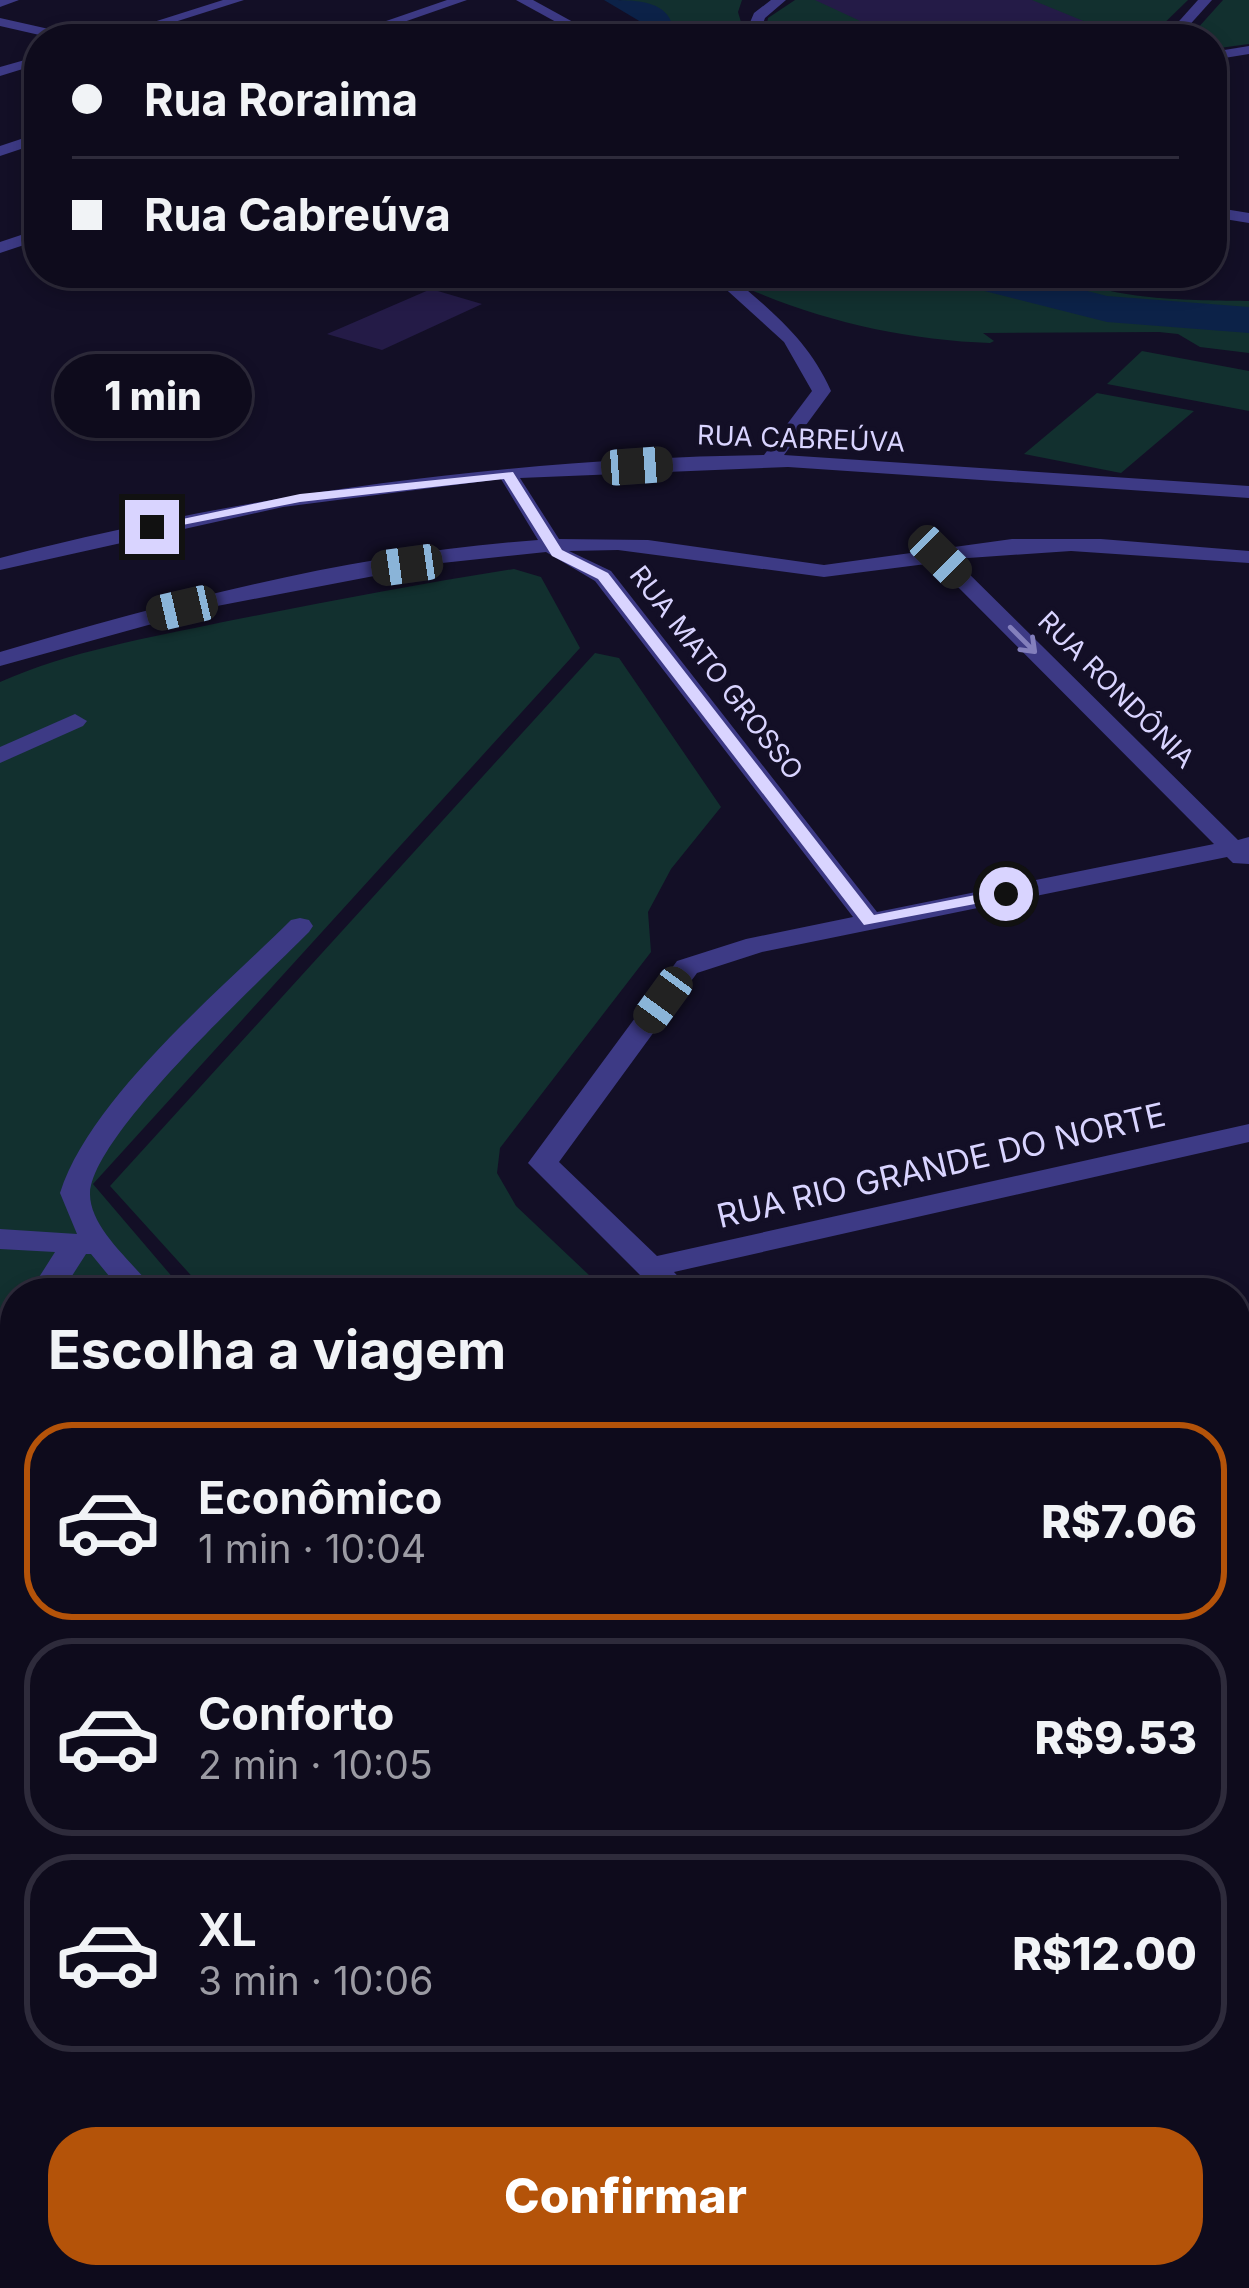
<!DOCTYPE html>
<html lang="pt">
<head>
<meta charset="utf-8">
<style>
  :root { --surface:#0e0b1c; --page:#171425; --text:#f1f3f6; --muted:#9b9ba3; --line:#2e2b3b; --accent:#b45309 }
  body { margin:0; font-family:Inter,sans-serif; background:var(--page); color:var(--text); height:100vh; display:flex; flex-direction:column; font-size:45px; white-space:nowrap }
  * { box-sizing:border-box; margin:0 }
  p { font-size:39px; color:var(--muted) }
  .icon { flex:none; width:66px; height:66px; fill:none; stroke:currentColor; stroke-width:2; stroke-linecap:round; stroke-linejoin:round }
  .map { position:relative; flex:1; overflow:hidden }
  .side { position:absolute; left:0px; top:1278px; width:1251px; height:1011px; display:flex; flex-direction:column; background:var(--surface); border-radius:48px 48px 0 0; box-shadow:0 6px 18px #0003,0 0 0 3px var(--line) }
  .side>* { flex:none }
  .banner { position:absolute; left:24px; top:24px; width:1203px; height:264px; border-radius:48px; box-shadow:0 6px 18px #0003,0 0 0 3px var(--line); display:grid; align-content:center; height:264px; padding:0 48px; background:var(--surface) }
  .end { position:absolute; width:54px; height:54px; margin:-27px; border:15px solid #d9d4ff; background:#111; box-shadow:0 0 0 6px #111 }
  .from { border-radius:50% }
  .bubble { position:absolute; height:84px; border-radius:42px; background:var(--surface); box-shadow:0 6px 18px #0003,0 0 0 3px var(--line); font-size:39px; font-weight:800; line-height:84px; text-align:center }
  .car { position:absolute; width:36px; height:72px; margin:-36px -18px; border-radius:15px; box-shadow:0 0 9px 3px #0007; background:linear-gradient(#222 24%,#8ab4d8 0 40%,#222 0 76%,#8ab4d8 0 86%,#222 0) }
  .banner b { display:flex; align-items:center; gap:42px; height:114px; font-size:45px }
  .banner b+b { border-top:3px solid var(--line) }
  .banner i { width:30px; height:30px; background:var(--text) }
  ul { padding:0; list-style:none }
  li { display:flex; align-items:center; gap:36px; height:198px; margin:0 24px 18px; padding:0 24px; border:6px solid var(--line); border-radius:48px }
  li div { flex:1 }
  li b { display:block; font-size:45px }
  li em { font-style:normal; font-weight:800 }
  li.active { border-color:var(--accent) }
  li>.icon { width:108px; height:108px; stroke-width:1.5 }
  h2 { padding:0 48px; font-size:54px; line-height:144px }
  .action { display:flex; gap:24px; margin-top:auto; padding:24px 48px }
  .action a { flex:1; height:138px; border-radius:48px; background:var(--accent); color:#fff; font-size:48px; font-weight:800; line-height:138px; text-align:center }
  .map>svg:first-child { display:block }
  .green { fill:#12302f }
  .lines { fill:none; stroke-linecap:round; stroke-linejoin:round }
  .river { fill:#0c2248; fill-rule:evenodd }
  .building { fill:#241b47 }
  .minor { fill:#3d3a85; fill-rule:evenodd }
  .oneway { stroke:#837fbc }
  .route { fill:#d9d4ff }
  .labels { text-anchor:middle; stroke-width:9; stroke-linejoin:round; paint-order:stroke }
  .far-street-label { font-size:27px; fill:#d9d4ff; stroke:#130f26 }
  .street-label { font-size:33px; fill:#d9d4ff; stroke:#130f26 }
</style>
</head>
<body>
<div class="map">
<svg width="1249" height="2288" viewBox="0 0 1249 2288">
  <rect width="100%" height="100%" fill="#130f26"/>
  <g class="green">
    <path d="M620,0H742L738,12L746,39H637L657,17Z"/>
    <path d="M795,0H1188L1148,39H764L768,18Z"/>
    <path d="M1223,0H1249V44L1212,49V39H1188Z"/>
    <path d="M715,273L1073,274C1099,302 1210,300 1249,301V353L1200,347L1178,334L1159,332L983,333L994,341L990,343C897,340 799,316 715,273Z"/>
    <path d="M1142,351L1249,371V411L1107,384Z"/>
    <path d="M1097,393L1194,411L1121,473L1024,454Z"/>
    <path d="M514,569L541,577L580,648L93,1184L186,1293H15V1779L0,1783V682C70,651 148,638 223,622C320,603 417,584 514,569Z"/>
    <path d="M595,653L619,658L721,807L671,869L648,912L651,952L500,1148L497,1173L516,1206L608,1293H207L110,1186Z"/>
    <path d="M1249,1571V2288H1189L1177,2274H1236V1574Z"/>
  </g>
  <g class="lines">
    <g class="river">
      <path d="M604,0C640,0 675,0 674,39H640L641,22Z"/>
      <path d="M943,273H1016L1107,296L1249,307V333L1107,322L949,282Z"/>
    </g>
  </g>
  <g class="building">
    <path d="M815,0H1032L1125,38L899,39Z"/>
    <path d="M431,289L482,304L382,350L327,334Z"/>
  </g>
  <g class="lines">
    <g class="minor">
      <path d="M0,0H19L0,7Z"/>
      <path d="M223,0H244L121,39H100Z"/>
      <path d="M447,0H467L355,39H334Z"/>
      <path d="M516,0H533L604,39H587Z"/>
      <path d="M771,0H786L765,18L757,39H743L754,13Z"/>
      <path d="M1198,0H1212L1177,39H1163Z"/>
      <path d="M0,18L80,36L82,39H57L0,26Z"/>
      <path d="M1249,46V54L1212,60V52Z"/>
      <path d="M39,56V64L0,76V67Z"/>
      <path d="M39,133V143L0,156V146Z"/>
      <path d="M1212,207L1249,213V223L1212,217Z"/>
      <path d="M39,229V240L0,253V242Z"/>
      <path d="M708,273H727C769,309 808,339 831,391L784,455L1249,486V498L788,467L520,478L559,539L648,540L824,565L1012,539H1101L1249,551V563L1071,551L954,559L1238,840L1249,837V864L1233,863L1227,857L762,952L697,973L559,1162L657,1256L1249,1124V1142L674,1272L693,1293H658L528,1163L677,961L746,939L853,917L595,581L546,552L442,563L217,606L0,666V652C175,600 356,553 538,540L501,479L283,507L0,570V558C252,493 504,459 764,455L812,391L784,342ZM618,550L824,577L934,563L1214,844L877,912L611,571L569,551Z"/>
      <path d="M75,714L87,721L83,726L0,763V747Z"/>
      <path d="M300,918L309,920L313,926L309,932C263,979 93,1133 90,1193C89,1230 138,1266 156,1293H123L91,1254H86L61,1293H29L55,1252L0,1249V1229L77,1234L60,1193C90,1098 220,991 291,920Z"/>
      <path d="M15,1328V1365L0,1373V1337Z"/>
      <path d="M1249,1523V1549L1236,1552V1526Z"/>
      <path d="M15,1728V1758L0,1761V1731Z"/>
      <path d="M15,1810V1842L0,1846V1814Z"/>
      <path d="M411,2274H457L462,2288H416Z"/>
      <path d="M1114,2274H1166L1172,2288H1120Z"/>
    </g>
  </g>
  <defs><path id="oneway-shaft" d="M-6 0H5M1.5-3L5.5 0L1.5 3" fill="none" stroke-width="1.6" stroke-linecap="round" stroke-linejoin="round" transform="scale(3)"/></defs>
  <use class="oneway" href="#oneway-shaft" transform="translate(1023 640) rotate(45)"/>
  <path class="route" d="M513,472L562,550L608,573L874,915L1006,889L1012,890V897L864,925L598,579L552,556L504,479L300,502L152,531L145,527L300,494Z"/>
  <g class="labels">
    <g class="far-street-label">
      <text transform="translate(801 439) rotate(2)" y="9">RUA CABREÚVA</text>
      <text transform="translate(716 673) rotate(52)" y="9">RUA MATO GROSSO</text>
      <text transform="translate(1116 690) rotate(45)" y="9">RUA RONDÔNIA</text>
    </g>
    <g class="street-label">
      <text transform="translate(941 1165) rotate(-13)" y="12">RUA RIO GRANDE DO NORTE</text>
    </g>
  </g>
</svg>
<i class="end from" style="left:1006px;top:894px"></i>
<i class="end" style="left:152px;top:527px"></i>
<div class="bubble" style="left:54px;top:354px;width:198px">1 min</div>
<i class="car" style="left:637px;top:466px;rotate:86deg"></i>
<i class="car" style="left:940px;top:557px;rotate:135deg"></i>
<i class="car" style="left:407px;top:565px;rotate:262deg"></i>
<i class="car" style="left:182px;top:608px;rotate:257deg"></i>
<i class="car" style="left:663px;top:1000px;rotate:216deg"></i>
<div class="banner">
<b><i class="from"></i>Rua Roraima</b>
<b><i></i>Rua Cabreúva</b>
</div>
<section class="side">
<h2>Escolha a viagem</h2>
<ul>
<li class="active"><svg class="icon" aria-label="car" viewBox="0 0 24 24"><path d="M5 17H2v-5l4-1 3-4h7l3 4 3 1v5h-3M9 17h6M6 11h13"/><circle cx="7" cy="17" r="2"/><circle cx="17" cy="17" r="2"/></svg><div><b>Econômico</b><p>1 min · 10:04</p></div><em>R$7.06</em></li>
<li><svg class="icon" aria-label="car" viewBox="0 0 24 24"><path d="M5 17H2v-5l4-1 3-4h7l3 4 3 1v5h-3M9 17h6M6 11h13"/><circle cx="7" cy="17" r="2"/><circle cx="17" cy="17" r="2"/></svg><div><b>Conforto</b><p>2 min · 10:05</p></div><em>R$9.53</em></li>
<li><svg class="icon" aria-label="car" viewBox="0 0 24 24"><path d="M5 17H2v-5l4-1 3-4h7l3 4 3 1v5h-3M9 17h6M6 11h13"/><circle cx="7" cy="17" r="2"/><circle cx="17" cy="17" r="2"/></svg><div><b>XL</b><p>3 min · 10:06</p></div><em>R$12.00</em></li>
</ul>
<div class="action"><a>Confirmar</a></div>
</section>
</div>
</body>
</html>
